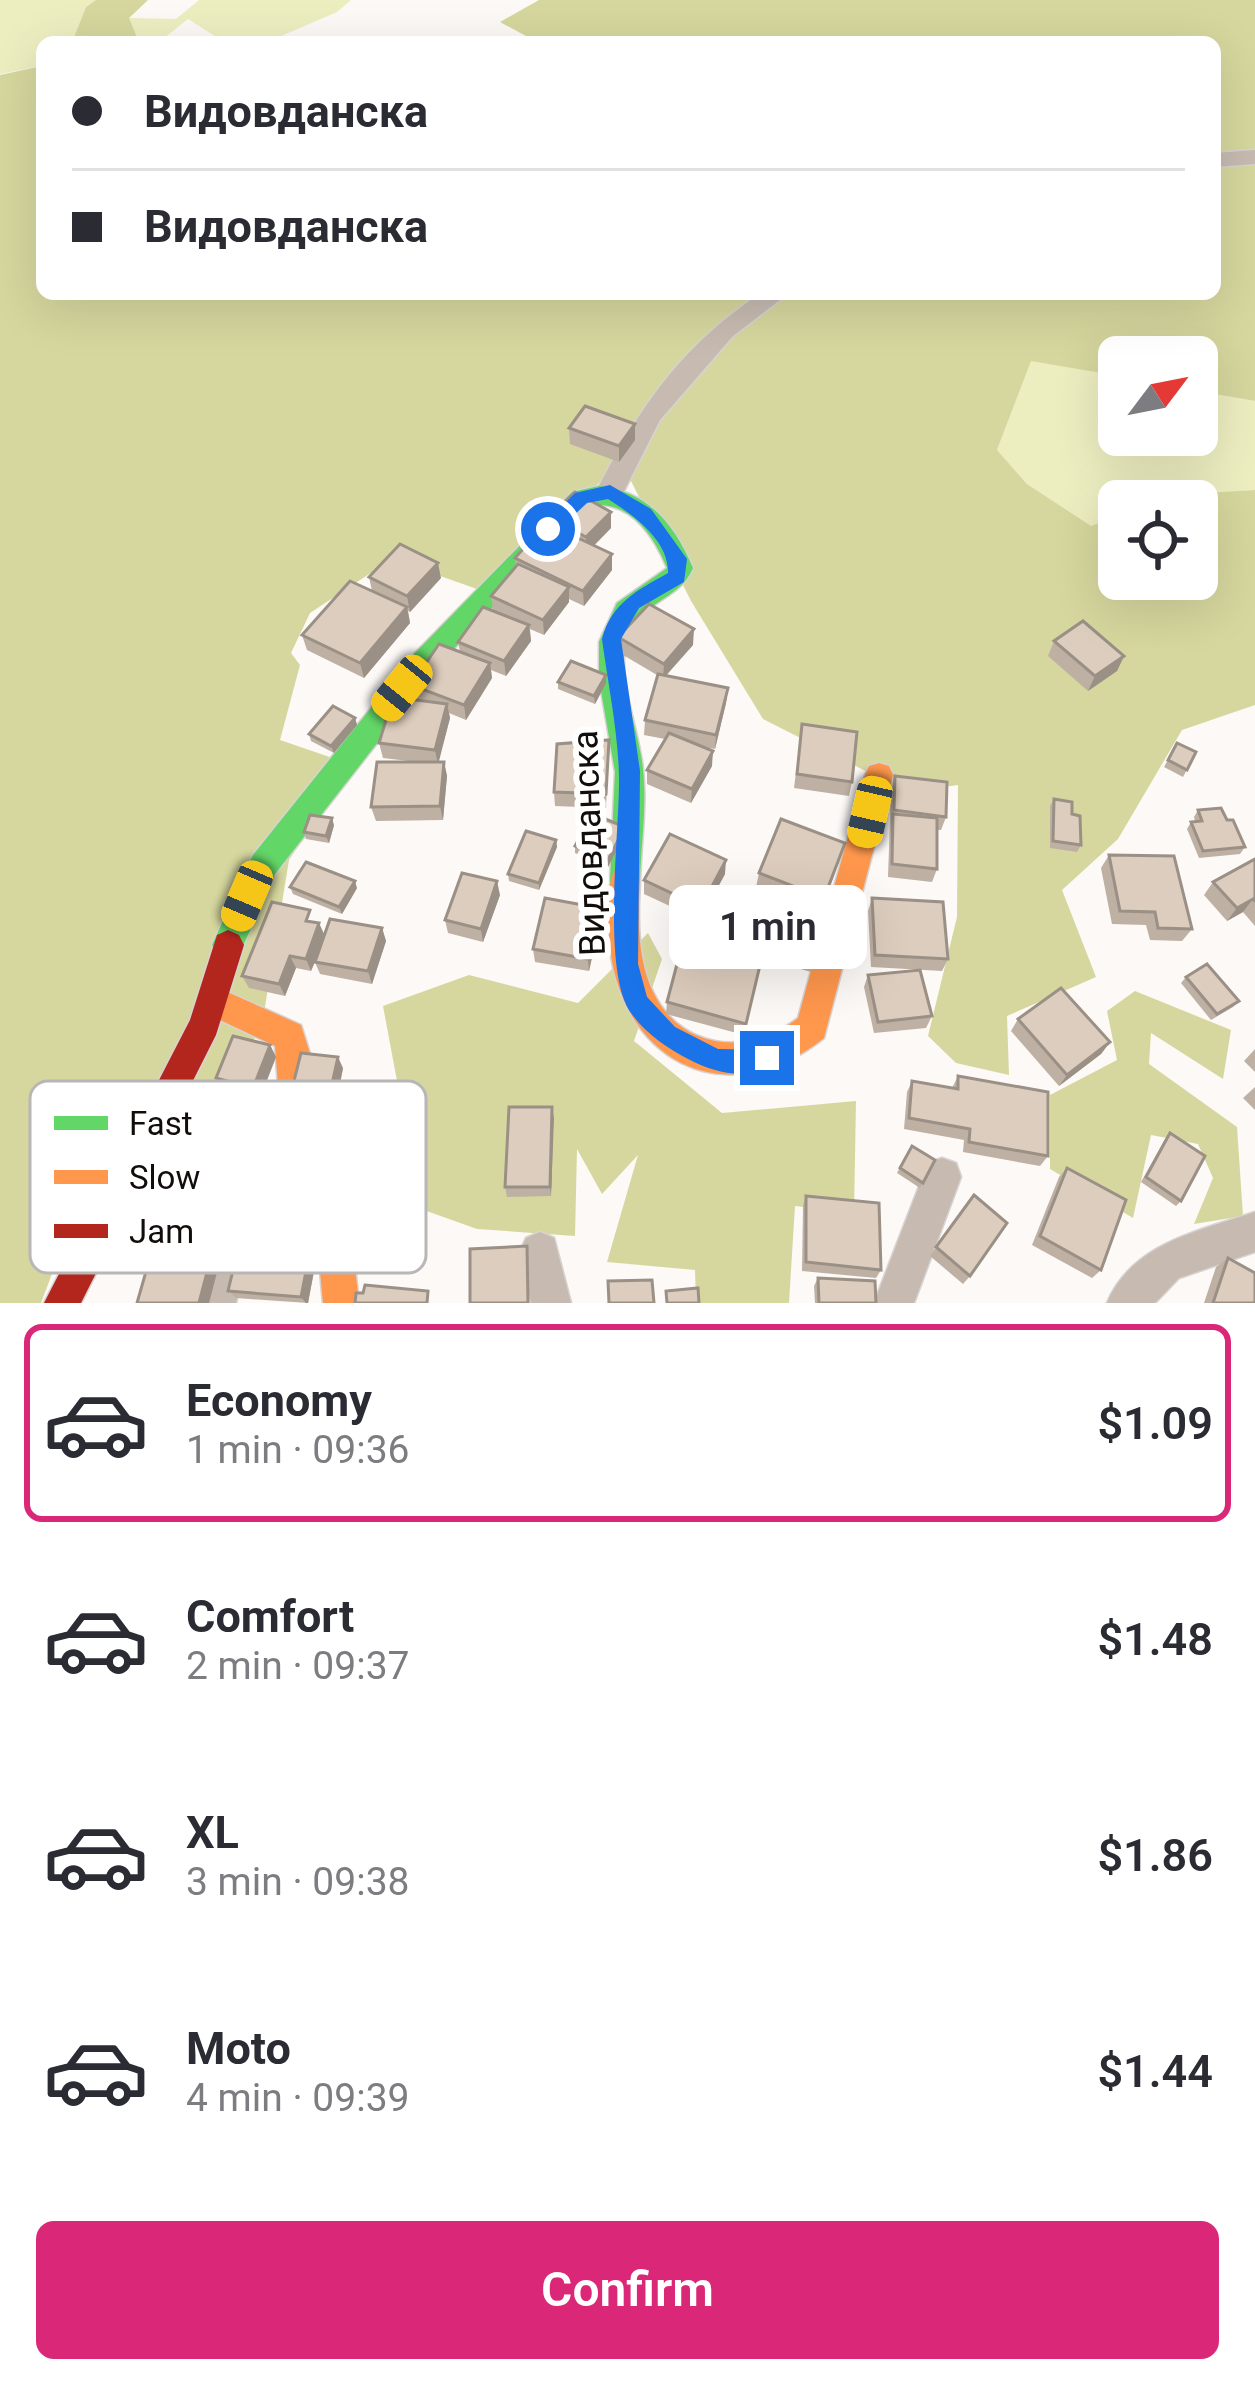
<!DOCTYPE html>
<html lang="en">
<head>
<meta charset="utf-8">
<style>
  :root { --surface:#fff; --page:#f7f7f7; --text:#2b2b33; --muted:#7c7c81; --line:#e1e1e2; --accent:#db2777 }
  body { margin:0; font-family:Roboto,sans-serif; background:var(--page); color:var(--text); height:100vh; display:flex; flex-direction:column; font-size:45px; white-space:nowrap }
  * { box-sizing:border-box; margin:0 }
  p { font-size:39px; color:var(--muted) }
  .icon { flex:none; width:66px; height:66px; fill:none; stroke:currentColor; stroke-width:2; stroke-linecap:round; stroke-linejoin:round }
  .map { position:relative; height:1303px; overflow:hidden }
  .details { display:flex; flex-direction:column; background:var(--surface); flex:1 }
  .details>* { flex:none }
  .top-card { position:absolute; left:36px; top:36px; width:1185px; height:264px; border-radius:18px; box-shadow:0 12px 48px #0002; display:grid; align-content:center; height:264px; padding:0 36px; background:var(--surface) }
  .needle { width:78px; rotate:58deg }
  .tools { position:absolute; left:1098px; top:336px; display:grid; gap:24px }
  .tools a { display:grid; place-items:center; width:120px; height:120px; border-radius:18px; background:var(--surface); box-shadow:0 12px 48px #0002; font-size:60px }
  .end { position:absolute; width:54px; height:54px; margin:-27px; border:15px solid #1a73e8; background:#fff; box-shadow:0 0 0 6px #fff }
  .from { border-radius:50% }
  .bubble { position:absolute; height:84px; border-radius:18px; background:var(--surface); box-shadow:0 12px 48px #0002; font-size:39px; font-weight:600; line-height:84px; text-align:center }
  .car { position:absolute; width:36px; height:72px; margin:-36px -18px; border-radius:15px; box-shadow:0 0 9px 3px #0007; background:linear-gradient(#f5c518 24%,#345 0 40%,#f5c518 0 76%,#345 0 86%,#f5c518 0) }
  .top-card b { display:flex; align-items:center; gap:42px; height:114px; font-size:45px }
  .top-card b+b { border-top:3px solid var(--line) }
  .top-card i { width:30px; height:30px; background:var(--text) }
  ul { padding:21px 0 0; list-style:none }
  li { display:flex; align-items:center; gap:36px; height:198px; margin:0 24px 18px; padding:0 12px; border:6px solid transparent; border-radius:18px }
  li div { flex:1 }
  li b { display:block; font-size:45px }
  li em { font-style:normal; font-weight:600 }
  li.current { border-color:var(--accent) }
  li>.icon { width:108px; height:108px; stroke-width:1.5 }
  .primary-button { display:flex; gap:24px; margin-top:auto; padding:24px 36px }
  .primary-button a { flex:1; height:138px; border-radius:18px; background:var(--accent); color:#fff; font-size:48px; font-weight:600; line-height:138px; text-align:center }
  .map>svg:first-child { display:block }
  .green { fill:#edeec0 }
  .forest { fill:#d6d79e }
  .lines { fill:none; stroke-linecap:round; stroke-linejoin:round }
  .street-casing { stroke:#d6d3d2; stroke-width:3 }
  .fast-casing { stroke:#d6d3d2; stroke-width:3 }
  .slow-casing { stroke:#d6d3d2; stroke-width:3 }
  .jam-casing { stroke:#d6d3d2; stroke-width:3 }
  .street { fill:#c7bbb1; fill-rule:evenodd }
  .fast { fill:#63d668; fill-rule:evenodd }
  .slow { fill:#ff974d; fill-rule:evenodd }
  .jam { fill:#b3261e; fill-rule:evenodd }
  .wall { fill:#beb0a3 }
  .shaded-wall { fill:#9b9085 }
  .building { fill:#ddcdbe; stroke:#9b9085; stroke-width:3 }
  .route { fill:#1a73e8 }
  .labels { text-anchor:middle; stroke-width:12; stroke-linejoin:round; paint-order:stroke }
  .street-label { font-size:36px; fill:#120d0b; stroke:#fff }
  .key { fill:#fff; stroke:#b8b6b6; stroke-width:3 }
  .key-label { font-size:33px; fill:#120d0b }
</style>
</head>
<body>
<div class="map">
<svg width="1255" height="1303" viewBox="0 0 1255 1303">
  <rect width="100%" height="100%" fill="#fcf9f7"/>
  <g class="green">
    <path d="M0,0H96L86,7L72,42H42V66L0,74Z"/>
    <path d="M199,0H351L337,12L281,36L280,42H224L188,19L159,42H139L128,18L176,19Z"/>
    <path d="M1031,360L1119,376V435H1197V391L1255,401V490L1119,501V516L1091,527L1027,484L997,450Z"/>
  </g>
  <g class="forest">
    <path d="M96,0H148L129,18L139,42H72L86,7Z"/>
    <path d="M539,0H1255V401L1197,391V357H1119V376L1031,361L997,450L1027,484L1091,526L1119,516V579H1197V501H1157L1174,495L1255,490V705L1182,730L1118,839L1062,890L1096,977L1007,1016L1009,1075L956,1063L928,1036L957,917L958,785L907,792L763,719L691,601L622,463L477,589L392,559L310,613L291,653L300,665L280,740L350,764L289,860L261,1031L56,1263L41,1303H0V75L42,66V294H1215V42H537L500,22Z"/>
    <path d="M648,933L662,959L634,1041L722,1113L856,1101L854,1213L795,1206L789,1303H696L695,1270L607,1262L638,1155L602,1194L577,1149L575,1236L477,1229L421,1209L383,1006L469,975L578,1003Z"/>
    <path d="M1135,991L1231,1030L1223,1079L1151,1033L1149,1064L1237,1127L1243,1216L1194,1224L1213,1178L1198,1144L1151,1135L1133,1218L1050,1169V1095L1117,1060L1107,1011Z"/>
  </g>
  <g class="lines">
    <defs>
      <g id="street">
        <path d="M1255,150V164L1215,167V153Z"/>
        <path d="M759,294H788L733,336L660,420L620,499H600L596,492C641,405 678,350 759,294Z"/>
        <path d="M295,1068L308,1073L314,1086L258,1195L236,1303H196L221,1190L282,1073Z"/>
        <path d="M942,1158L956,1163L961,1177L914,1303H874L928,1163Z"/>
        <path d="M1255,1212V1252L1179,1278L1155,1303H1107C1132,1243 1199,1231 1255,1212Z"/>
        <path d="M540,1232L554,1238L571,1303H531L520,1252L526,1238Z"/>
      </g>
      <path id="fast" d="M599,486C649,492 674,524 693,568C680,601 635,603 626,640C617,681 639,729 643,769C647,805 641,845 640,881L636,891L625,895L614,891L610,881L615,772L599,679V642L617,603L667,568C653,534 629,499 588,506L435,669L275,874L239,955L228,960L217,955L212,945L253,855L415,653L572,492Z"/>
      <g id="slow">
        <path d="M879,763L889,766L893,775L824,1038C724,1118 616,1059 609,936C608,915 606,890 614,871L625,867L636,871L640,881C638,915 637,952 650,985C676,1050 747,1058 798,1018L865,775L869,766Z"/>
        <path d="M214,986L301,1025L313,1063L312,1086L346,1187L359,1303H323L312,1187L278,1086L275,1046L203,1012L198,1001L203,990Z"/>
      </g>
      <path id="jam" d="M228,930L239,935L244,945L216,1035L81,1303H44L190,1020L217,935Z"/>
    </defs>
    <use href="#street" class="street-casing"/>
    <use href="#fast" class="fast-casing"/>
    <use href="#slow" class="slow-casing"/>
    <use href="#jam" class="jam-casing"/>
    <use href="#street" class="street"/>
    <use href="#fast" class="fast"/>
    <use href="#slow" class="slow"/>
    <use href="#jam" class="jam"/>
  </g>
  <g class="wall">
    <path d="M635,424V440L619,462L570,444L569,428Z"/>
    <path d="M611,512V528L594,546L612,570L584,606L569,599V602L544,635L530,629L531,641L506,676L491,670L492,678L466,720L449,713L450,718L438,762H444L447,776L443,820L376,821L371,807L417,762L383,758L379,743L414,700L411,685L460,652L458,642L493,611L491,596L516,566L515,558L549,525V517Z"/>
    <path d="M369,577L441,578L410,612L408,611L410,623L364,678L307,650L302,635L372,591Z"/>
    <path d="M618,637L693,645L666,675L728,688L726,703L715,749L703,747L712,766L691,803L647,784V770L665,739L644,735L645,720L657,675L618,652Z"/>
    <path d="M1054,641L1124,656L1117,671L1088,691L1048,656Z"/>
    <path d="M558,682L606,683L595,704L558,689Z"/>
    <path d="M355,718L357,725L334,753L311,741L309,734Z"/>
    <path d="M802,724L852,782L849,796L794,788Z"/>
    <path d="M609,740L606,808L555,806L554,792Z"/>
    <path d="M1177,743L1196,752L1183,777L1164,767Z"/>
    <path d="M895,776L946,817L941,830H937V869L932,882L888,877L891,790Z"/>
    <path d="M1054,799L1072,814L1081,845L1077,852L1050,848V806Z"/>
    <path d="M1198,810L1227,820L1245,847L1240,854L1199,858L1187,829L1191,822L1195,821L1194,817Z"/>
    <path d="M334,825L329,843L306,839L304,832Z"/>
    <path d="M625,834L608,867L575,853V846Z"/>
    <path d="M556,840L557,847L539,890L509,881L508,874Z"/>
    <path d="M845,843L823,907L827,908L811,972L757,956L774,893L756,887L759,873Z"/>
    <path d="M1109,855L1192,929L1182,941L1150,940L1146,925L1112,924L1101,868Z"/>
    <path d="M1255,859V926L1243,912L1227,921L1204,895L1213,882Z"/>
    <path d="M725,874L700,920L644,894V880Z"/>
    <path d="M290,887L357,888L342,914L293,894Z"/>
    <path d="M500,895L483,942L448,933L445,920Z"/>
    <path d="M872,898L948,959L942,971L871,967L868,911Z"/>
    <path d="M599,908L600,921L589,971L535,962L533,949Z"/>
    <path d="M315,922L324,935L382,928L386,941L372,984L320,974L315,962L311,971L296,968L285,996L249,988L242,976Z"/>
    <path d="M760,965L744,1035L666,1014L667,1002Z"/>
    <path d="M868,975L932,1016L926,1028L874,1033L864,987Z"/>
    <path d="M1186,977L1239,1001L1233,1007L1211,1020L1181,983Z"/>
    <path d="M1018,1019L1110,1042L1101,1054L1059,1086L1011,1031Z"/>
    <path d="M270,1045L276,1057L260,1098L254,1097L261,1107L238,1169L184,1157L176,1147L223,1089L216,1078Z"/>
    <path d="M1255,1049V1072L1244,1061Z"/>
    <path d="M343,1068L337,1099L299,1096L293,1085Z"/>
    <path d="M958,1076L1048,1156L1040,1166L963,1152L964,1140L904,1129L907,1092L912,1081L952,1088Z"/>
    <path d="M1255,1087V1110L1243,1098Z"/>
    <path d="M552,1107L551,1196L507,1197L505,1187Z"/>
    <path d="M415,1111L409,1194H401L389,1258L341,1253L335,1244L346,1196H334L328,1187Z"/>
    <path d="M1170,1133L1181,1201L1176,1206L1141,1182L1165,1139Z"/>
    <path d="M912,1146L935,1160L920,1188L897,1173Z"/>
    <path d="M1067,1168L1101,1270L1092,1278L1032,1245L1059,1177Z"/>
    <path d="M193,1176L197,1181L190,1207L153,1202L149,1197Z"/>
    <path d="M974,1195L970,1276L963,1284L930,1256Z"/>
    <path d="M806,1196L881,1270L876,1278L802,1271L803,1205Z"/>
    <path d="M315,1225L321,1234L308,1303L236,1298L228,1291Z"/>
    <path d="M1228,1258L1255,1303H1204L1216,1267Z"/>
    <path d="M818,1278L876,1303H815L814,1286Z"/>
  </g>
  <g class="shaded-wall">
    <path d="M635,424V440L619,462V446Z"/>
    <path d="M611,512V528L586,553V537Z"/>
    <path d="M612,554V570L584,606L583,591Z"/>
    <path d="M438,563L441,578L410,612L407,596Z"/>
    <path d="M569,587V602L544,635L543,620Z"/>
    <path d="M407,607L410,623L364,678L360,663Z"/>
    <path d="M529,625L531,641L506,676L504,661Z"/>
    <path d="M694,629L693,645L663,679L664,664Z"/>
    <path d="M1124,656L1117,671L1088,691L1095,676Z"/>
    <path d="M490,663L492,678L466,720L464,705Z"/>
    <path d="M606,675V683L595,704L594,696Z"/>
    <path d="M728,688L726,703L715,749L716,735Z"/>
    <path d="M447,704L450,718L438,765L435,750Z"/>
    <path d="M355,718L357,725L334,753L331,746Z"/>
    <path d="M713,751L712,766L691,803L692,789Z"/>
    <path d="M444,762L447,776L443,820L440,806Z"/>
    <path d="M332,818L334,825L329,843L326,836Z"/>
    <path d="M625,827V834L608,867V860Z"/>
    <path d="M556,840L557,847L539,890V883Z"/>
    <path d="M726,860L725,874L700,920L701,907Z"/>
    <path d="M355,881L357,888L342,914L339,907Z"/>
    <path d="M497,881L500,895L483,942L481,929Z"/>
    <path d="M1253,899L1243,912L1227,921L1237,908Z"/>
    <path d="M599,908L600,921L589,971L588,959Z"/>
    <path d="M319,923L325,936L311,971L306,959Z"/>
    <path d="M382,928L386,941L372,984L368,971Z"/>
    <path d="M290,956L296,968L285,996L279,984Z"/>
    <path d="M1110,1042L1101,1054L1059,1086L1067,1075Z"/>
    <path d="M270,1045L276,1057L260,1098L253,1088Z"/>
    <path d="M338,1057L343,1068L337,1099L331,1088Z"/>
    <path d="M254,1096L261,1107L238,1169L231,1160Z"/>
    <path d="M411,1100L415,1111L409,1194L405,1185Z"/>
    <path d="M552,1107L554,1118L551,1196L550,1187Z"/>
    <path d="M193,1176L197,1181L190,1207L186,1202Z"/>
    <path d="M397,1185L401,1194L389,1258L384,1249Z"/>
    <path d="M315,1225L321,1234L308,1303H306L301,1297Z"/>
    <path d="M212,1253L220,1261L209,1303H199Z"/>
  </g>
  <g class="building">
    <path d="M585,406L635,424L619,446L569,428Z"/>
    <path d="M575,492L611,512L586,537L549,517Z"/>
    <path d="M546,523L612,554L583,591L515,558Z"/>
    <path d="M400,544L438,563L407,596L369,577Z"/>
    <path d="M518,564L569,587L543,620L491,596Z"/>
    <path d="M350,581L407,607L360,663L302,635Z"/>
    <path d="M649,604L694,629L664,664L618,637Z"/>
    <path d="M483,607L529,625L504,661L458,642Z"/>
    <path d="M1083,621L1124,656L1095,676L1054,641Z"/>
    <path d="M439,644L490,663L464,705L411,685Z"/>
    <path d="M571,661L606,675L594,696L558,682Z"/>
    <path d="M658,674L728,688L716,735L645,720Z"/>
    <path d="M393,697L447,704L435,750L379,743Z"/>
    <path d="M333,706L355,718L331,746L309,734Z"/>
    <path d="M802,724L857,732L852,782L797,774Z"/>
    <path d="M669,733L713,751L692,789L647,770Z"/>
    <path d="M609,740L606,794L554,792L557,744Z"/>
    <path d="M1177,743L1196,752L1187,770L1168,760Z"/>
    <path d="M377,762H444L440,806L371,807Z"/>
    <path d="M895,776L947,782L946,817L894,810Z"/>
    <path d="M1054,799L1072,802V814L1080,816L1081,845L1053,841Z"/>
    <path d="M1221,808L1227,820H1233L1245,847L1203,851L1191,822L1202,821L1198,810Z"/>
    <path d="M593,814L625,827L608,860L575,846Z"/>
    <path d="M893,814L937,818V869L892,864Z"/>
    <path d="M310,815L332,818L326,836L304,832Z"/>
    <path d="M781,819L845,843L824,898L759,873Z"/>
    <path d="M526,831L556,840L539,883L508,874Z"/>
    <path d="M670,834L726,860L701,907L644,880Z"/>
    <path d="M1109,855L1174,856L1192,929L1158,928L1155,912L1120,911Z"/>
    <path d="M1255,859V901L1253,899L1237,908L1213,882Z"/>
    <path d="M306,862L355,881L339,907L290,887Z"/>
    <path d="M462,873L497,881L481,929L445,920Z"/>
    <path d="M774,893L827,908L814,960L759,943Z"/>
    <path d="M545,898L599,908L588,959L533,949Z"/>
    <path d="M872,898L943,902L948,959L875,955Z"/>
    <path d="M272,902L310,910L306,921L319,923L306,959L290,956L279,984L242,976Z"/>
    <path d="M330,919L382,928L368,971L315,962Z"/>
    <path d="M682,945L760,965L746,1024L667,1002Z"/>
    <path d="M1207,964L1239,1001L1217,1014L1186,977Z"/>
    <path d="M920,970L932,1016L878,1022L868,975Z"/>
    <path d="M1061,988L1110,1042L1067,1075L1018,1019Z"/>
    <path d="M233,1036L270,1045L253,1088L216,1078Z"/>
    <path d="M301,1053L338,1057L331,1088L293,1085Z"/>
    <path d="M958,1076L1048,1092V1156L969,1142L970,1129L909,1118L912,1081L958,1089Z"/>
    <path d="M509,1107H552L550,1187H505Z"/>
    <path d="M1170,1133L1205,1156L1181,1201L1146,1177Z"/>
    <path d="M912,1146L935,1160L923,1183L900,1168Z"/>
    <path d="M1067,1168L1126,1200L1101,1270L1040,1236Z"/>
    <path d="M974,1195L1007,1223L970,1276L936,1247Z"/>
    <path d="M806,1196L879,1203L881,1270L806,1262Z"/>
    <path d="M245,1220L315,1225L301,1297L228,1291Z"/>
    <path d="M527,1246L528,1303H470V1249Z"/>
    <path d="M153,1247L212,1253L199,1303H137Z"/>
    <path d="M1228,1258L1255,1273V1303H1213Z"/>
    <path d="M818,1278L875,1281L876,1303H819Z"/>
    <path d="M652,1280L654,1303H609L608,1281Z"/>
    <path d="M365,1285L428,1291L427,1303H355L356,1293H363Z"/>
    <path d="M698,1288L699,1303H667L666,1291Z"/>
  </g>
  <path class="route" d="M610,485L651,509L687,559L684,582L639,608L621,639L640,771L638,964L647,997L675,1027L718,1049L776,1050V1067C743,1079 717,1074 688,1059C666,1047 646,1034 631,1013C601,972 620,831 619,776C618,731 608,684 602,639C611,603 638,590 668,573C669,540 633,515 608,499L587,503L554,534H541L539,529L575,493Z"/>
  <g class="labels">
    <g class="street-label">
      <text transform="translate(588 843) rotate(-92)" y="13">Видовданска</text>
    </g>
  </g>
  <rect x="30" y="1081" width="396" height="192" rx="18" class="key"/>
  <rect x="54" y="1116" width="54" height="14" fill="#63d668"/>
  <rect x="54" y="1170" width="54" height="14" fill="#ff974d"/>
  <rect x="54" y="1224" width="54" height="14" fill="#b3261e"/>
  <g class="key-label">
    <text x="129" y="1135">Fast</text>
    <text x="129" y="1189">Slow</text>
    <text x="129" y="1243">Jam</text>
  </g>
</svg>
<div class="tools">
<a><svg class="needle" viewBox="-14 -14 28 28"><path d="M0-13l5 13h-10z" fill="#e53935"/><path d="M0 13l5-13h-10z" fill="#7c7c81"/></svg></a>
<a><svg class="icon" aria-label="locate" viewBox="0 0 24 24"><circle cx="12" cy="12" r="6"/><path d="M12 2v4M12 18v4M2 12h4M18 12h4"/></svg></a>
</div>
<i class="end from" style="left:548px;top:529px"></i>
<i class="end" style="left:767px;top:1058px"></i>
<div class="bubble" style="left:669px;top:885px;width:198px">1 min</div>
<i class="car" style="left:402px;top:688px;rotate:219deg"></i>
<i class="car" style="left:870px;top:812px;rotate:193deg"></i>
<i class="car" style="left:247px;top:896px;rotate:203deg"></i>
<div class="top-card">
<b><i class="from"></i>Видовданска</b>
<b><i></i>Видовданска</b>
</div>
</div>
<section class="details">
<ul>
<li class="current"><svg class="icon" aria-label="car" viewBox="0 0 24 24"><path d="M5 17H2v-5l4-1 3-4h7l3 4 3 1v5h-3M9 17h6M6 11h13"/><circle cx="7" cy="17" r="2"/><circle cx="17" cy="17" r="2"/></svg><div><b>Economy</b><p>1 min · 09:36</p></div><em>$1.09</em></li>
<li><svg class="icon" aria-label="car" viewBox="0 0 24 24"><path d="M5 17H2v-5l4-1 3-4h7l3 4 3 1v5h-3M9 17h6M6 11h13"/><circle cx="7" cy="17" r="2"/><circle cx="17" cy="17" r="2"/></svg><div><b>Comfort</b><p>2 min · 09:37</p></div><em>$1.48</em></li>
<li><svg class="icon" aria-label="car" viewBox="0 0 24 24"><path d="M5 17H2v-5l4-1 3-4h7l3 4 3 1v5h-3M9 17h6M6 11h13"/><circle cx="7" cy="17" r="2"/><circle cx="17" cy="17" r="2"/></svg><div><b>XL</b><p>3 min · 09:38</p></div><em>$1.86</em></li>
<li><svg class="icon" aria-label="car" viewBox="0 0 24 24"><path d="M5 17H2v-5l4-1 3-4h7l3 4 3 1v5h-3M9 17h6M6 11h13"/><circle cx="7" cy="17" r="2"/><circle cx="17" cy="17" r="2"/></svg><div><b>Moto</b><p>4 min · 09:39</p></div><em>$1.44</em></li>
</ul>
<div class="primary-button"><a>Confirm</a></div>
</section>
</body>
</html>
